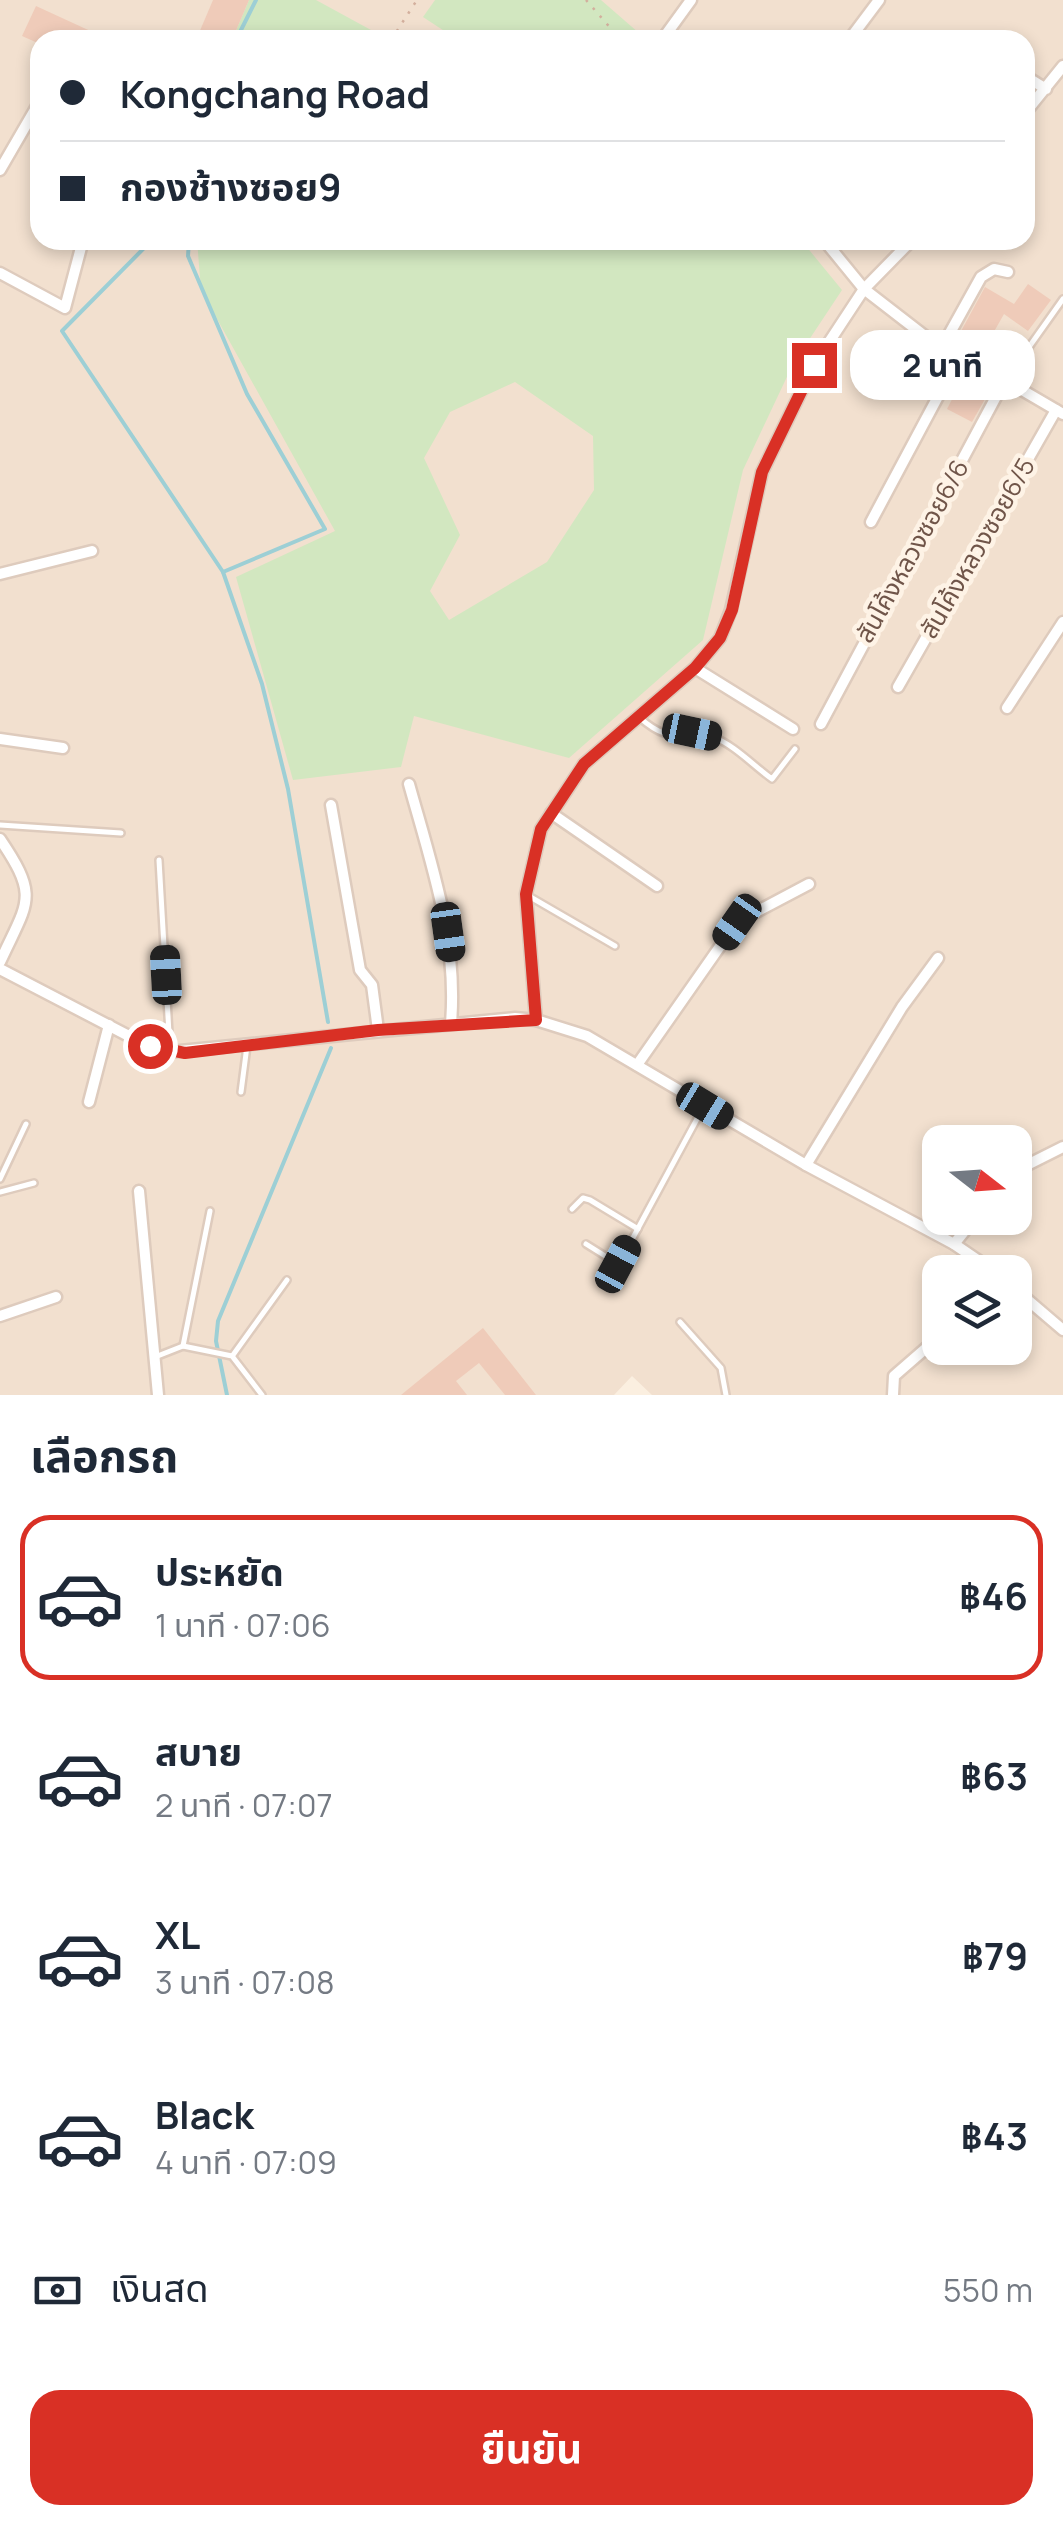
<!DOCTYPE html>
<html lang="th">
<head>
<meta charset="utf-8">
<style>
  :root { --surface:#fff; --page:#f6f6f7; --text:#1f2937; --muted:#747a83; --line:#e0e1e3; --accent:#d93025 }
  body { margin:0; font-family:Manrope,"Noto Sans Thai",sans-serif; background:var(--page); color:var(--text); height:100vh; display:flex; flex-direction:column; font-size:38px; white-space:nowrap }
  * { box-sizing:border-box; margin:0 }
  p { font-size:32px; color:var(--muted) }
  .icon { flex:none; width:55px; height:55px; fill:none; stroke:currentColor; stroke-width:2; stroke-linecap:round; stroke-linejoin:round }
  .map { position:relative; height:1395px; overflow:hidden }
  .sheet { display:flex; flex-direction:column; background:var(--surface); flex:1 }
  .sheet>* { flex:none }
  .hud { position:absolute; left:30px; top:30px; width:1005px; height:220px; border-radius:30px; box-shadow:0 5px 15px #0003; display:grid; align-content:center; height:220px; padding:0 30px; background:var(--surface) }
  .needle { width:65px; rotate:107deg }
  .fabs { position:absolute; left:922px; top:1125px; display:grid; gap:20px }
  .fabs a { display:grid; place-items:center; width:110px; height:110px; border-radius:20px; background:var(--surface); box-shadow:0 5px 15px #0003; font-size:50px }
  .end { position:absolute; width:45px; height:45px; margin:-22px; border:12px solid #d93025; background:#fff; box-shadow:0 0 0 5px #fff }
  .from { border-radius:50% }
  .bubble { position:absolute; height:70px; border-radius:30px; background:var(--surface); box-shadow:0 5px 15px #0003; font-size:32px; font-weight:700; line-height:70px; text-align:center }
  .car { position:absolute; width:30px; height:60px; margin:-30px -15px; border-radius:12px; box-shadow:0 0 8px 2px #0007; background:linear-gradient(#222 24%,#8ab4d8 0 40%,#222 0 76%,#8ab4d8 0 86%,#222 0) }
  .hud b { display:flex; align-items:center; gap:35px; height:95px; font-size:38px }
  .hud b+b { border-top:2px solid var(--line) }
  .hud i { width:25px; height:25px; background:var(--text) }
  ul { padding:0; list-style:none }
  li { display:flex; align-items:center; gap:30px; height:165px; margin:0 20px 15px; padding:0 10px; border:5px solid transparent; border-radius:30px }
  li div { flex:1 }
  li b { display:block; font-size:38px }
  li em { font-style:normal; font-weight:700 }
  li.selected { border-color:var(--accent) }
  li>.icon { width:90px; height:90px; stroke-width:1.5 }
  h2 { padding:0 30px; font-size:45px; line-height:120px }
  .pay { display:flex; align-items:center; gap:25px; height:110px; padding:0 30px; font-size:38px }
  .pay p { margin-inline-start:auto }
  .cta { display:flex; gap:20px; margin-top:auto; padding:20px 30px }
  .cta a { flex:1; height:115px; border-radius:30px; background:var(--accent); color:#fff; font-size:40px; font-weight:700; line-height:115px; text-align:center }
  .map>svg:first-child { display:block }
  .residential { fill:#f2e0cf; fill-rule:evenodd }
  .green { fill:#d2e7c0; fill-rule:evenodd }
  .lines { fill:none; stroke-linecap:round; stroke-linejoin:round }
  .stream { stroke:#9dcfd5; stroke-width:4 }
  .building { fill:#efcbb9 }
  .service-casing { stroke:#decbbd; stroke-width:10 }
  .minor-casing { stroke:#decbbd; stroke-width:15 }
  .path { stroke:#d3af9d; stroke-width:2.5; stroke-dasharray:2.5 8; stroke-linecap:butt }
  .service { stroke:#fff; stroke-width:5 }
  .minor { stroke:#fff; stroke-width:10 }
  .route { stroke:#d93025; stroke-width:12 }
  .labels { text-anchor:middle; stroke-width:9; stroke-linejoin:round; paint-order:stroke }
  .street-label { font-size:25px; fill:#705549; stroke:#fef3e6 }
</style>
</head>
<body>
<div class="map">
<svg width="1063" height="1395" viewBox="0 0 1063 1395">
  <rect width="100%" height="100%" fill="#fbefe0"/>
  <path class="residential" d="M0,0H1063V1395H652L632,1376L614,1395H0ZM40,40H1025V240H40ZM940,1142H1015V1218H940ZM940,1272H1015V1348H940Z"/>
  <g class="green">
    <path d="M249,0H316L371,30L364,40H232Z"/>
    <path d="M435,0H601L647,40H458L423,17Z"/>
    <path d="M197,240H801L842,290L793,364L743,470L703,640L569,758L414,716L401,767L293,780L236,577L335,531L201,290ZM515,382L593,436L594,490L547,562L449,620L430,591L460,535L424,458L450,412Z"/>
  </g>
  <g class="lines">
    <g class="stream">
      <path d="M236,40L256,0"/>
      <path d="M152,240L62,331L223,572L262,684L288,789L328,1022"/>
      <path d="M189,240L188,256L247,394L325,529L223,572"/>
      <path d="M227,1395L216,1341L218,1321L331,1048"/>
    </g>
  </g>
  <g class="building">
    <path d="M213,0H249L232,40H196Z"/>
    <path d="M36,6L110,40H40V44L22,36Z"/>
    <path d="M1028,284L1051,300L1028,331L1004,314L978,360L953,346L985,287L1014,304Z"/>
    <path d="M963,378L989,392L972,422L947,409Z"/>
    <path d="M483,1328L536,1395H505L479,1363L456,1381L467,1395H401Z"/>
  </g>
  <g class="lines">
    <defs>
      <g id="service">
        <path d="M1007,378L1063,299"/>
        <path d="M639,717C675,749 678,725 713,737C733,744 754,766 772,779L795,749"/>
        <path d="M0,825L121,833"/>
        <path d="M159,860L170,1051"/>
        <path d="M527,895L615,946"/>
        <path d="M241,1092L247,1046"/>
        <path d="M0,1179L26,1124"/>
        <path d="M0,1192L34,1183"/>
        <path d="M572,1209L583,1198L590,1200L638,1229"/>
        <path d="M586,1244L618,1264"/>
        <path d="M608,1284L704,1106"/>
        <path d="M680,1322L721,1368L726,1395"/>
        <path d="M183,1346L210,1211"/>
        <path d="M233,1355L287,1280"/>
        <path d="M155,1357L183,1346L232,1356L262,1395"/>
      </g>
      <g id="minor">
        <path d="M662,40L691,0"/>
        <path d="M849,40L879,0"/>
        <path d="M1025,76L1046,89"/>
        <path d="M1025,113L1063,66"/>
        <path d="M0,170L40,101"/>
        <path d="M824,240L864,289L957,361L1005,380L1063,414"/>
        <path d="M0,273L65,308L83,240"/>
        <path d="M941,349L981,277L994,269L1008,272"/>
        <path d="M871,522L957,361"/>
        <path d="M0,574L92,551"/>
        <path d="M695,668L793,729"/>
        <path d="M898,687L1056,410"/>
        <path d="M1007,708L1063,622"/>
        <path d="M821,724L1005,380"/>
        <path d="M0,739L63,748"/>
        <path d="M409,784C431,863 458,940 451,1023"/>
        <path d="M331,805L360,970L372,985L378,1030"/>
        <path d="M551,813L657,886"/>
        <path d="M0,839C40,898 28,901 0,962"/>
        <path d="M0,969L150,1047L170,1052L515,1018L536,1020L587,1036L806,1165L954,1244L995,1272"/>
        <path d="M536,1020L526,894L541,829L584,764L695,668L720,638L731,610L762,472L814,365L864,289L912,240"/>
        <path d="M637,1065L737,922L809,884"/>
        <path d="M89,1102L109,1025"/>
        <path d="M806,1165L902,1007L938,958"/>
        <path d="M1015,1171L1063,1147"/>
        <path d="M139,1191L158,1395"/>
        <path d="M954,1244L975,1218"/>
        <path d="M1015,1289L1063,1330"/>
        <path d="M0,1316L56,1297"/>
        <path d="M893,1395L894,1376L940,1336"/>
      </g>
    </defs>
    <use href="#service" class="service-casing"/>
    <use href="#minor" class="minor-casing"/>
    <g class="path">
      <path d="M586,0L621,40"/>
      <path d="M391,40L417,0"/>
    </g>
    <use href="#service" class="service"/>
    <use href="#minor" class="minor"/>
  </g>
  <g class="lines">
    <path class="route" d="M150,1046L185,1053L378,1030L536,1020L526,894L541,829L584,764L695,668L720,638L732,610L762,472L814,365"/>
  </g>
  <g class="labels">
    <g class="street-label">
      <text transform="translate(977 548) rotate(-60)" y="9">สันโค้งหลวงซอย6/5</text>
      <text transform="translate(912 551) rotate(-61)" y="9">สันโค้งหลวงซอย6/6</text>
    </g>
  </g>
</svg>
<div class="fabs">
<a><svg class="needle" viewBox="-14 -14 28 28"><path d="M0-13l5 13h-10z" fill="#e53935"/><path d="M0 13l5-13h-10z" fill="#747a83"/></svg></a>
<a><svg class="icon" aria-label="layers" viewBox="0 0 24 24"><path d="M12 4l9 5-9 5-9-5zM3 14l9 5 9-5"/></svg></a>
</div>
<i class="end from" style="left:150px;top:1046px"></i>
<i class="end" style="left:814px;top:365px"></i>
<div class="bubble" style="left:850px;top:330px;width:185px">2 นาที</div>
<i class="car" style="left:692px;top:732px;rotate:102deg"></i>
<i class="car" style="left:737px;top:922px;rotate:215deg"></i>
<i class="car" style="left:448px;top:932px;rotate:172deg"></i>
<i class="car" style="left:166px;top:975px;rotate:357deg"></i>
<i class="car" style="left:705px;top:1106px;rotate:121deg"></i>
<i class="car" style="left:618px;top:1264px;rotate:28deg"></i>
<div class="hud">
<b><i class="from"></i>Kongchang Road</b>
<b><i></i>กองช้างซอย9</b>
</div>
</div>
<section class="sheet">
<h2>เลือกรถ</h2>
<ul>
<li class="selected"><svg class="icon" aria-label="car" viewBox="0 0 24 24"><path d="M5 17H2v-5l4-1 3-4h7l3 4 3 1v5h-3M9 17h6M6 11h13"/><circle cx="7" cy="17" r="2"/><circle cx="17" cy="17" r="2"/></svg><div><b>ประหยัด</b><p>1 นาที · 07:06</p></div><em>฿46</em></li>
<li><svg class="icon" aria-label="car" viewBox="0 0 24 24"><path d="M5 17H2v-5l4-1 3-4h7l3 4 3 1v5h-3M9 17h6M6 11h13"/><circle cx="7" cy="17" r="2"/><circle cx="17" cy="17" r="2"/></svg><div><b>สบาย</b><p>2 นาที · 07:07</p></div><em>฿63</em></li>
<li><svg class="icon" aria-label="car" viewBox="0 0 24 24"><path d="M5 17H2v-5l4-1 3-4h7l3 4 3 1v5h-3M9 17h6M6 11h13"/><circle cx="7" cy="17" r="2"/><circle cx="17" cy="17" r="2"/></svg><div><b>XL</b><p>3 นาที · 07:08</p></div><em>฿79</em></li>
<li><svg class="icon" aria-label="car" viewBox="0 0 24 24"><path d="M5 17H2v-5l4-1 3-4h7l3 4 3 1v5h-3M9 17h6M6 11h13"/><circle cx="7" cy="17" r="2"/><circle cx="17" cy="17" r="2"/></svg><div><b>Black</b><p>4 นาที · 07:09</p></div><em>฿43</em></li>
</ul>
<div class="pay"><svg class="icon" aria-label="cash" viewBox="0 0 24 24"><path d="M3 7h18v10H3z"/><circle cx="12" cy="12" r="2"/></svg>เงินสด<p>550 m</p></div>
<div class="cta"><a>ยืนยัน</a></div>
</section>
</body>
</html>
